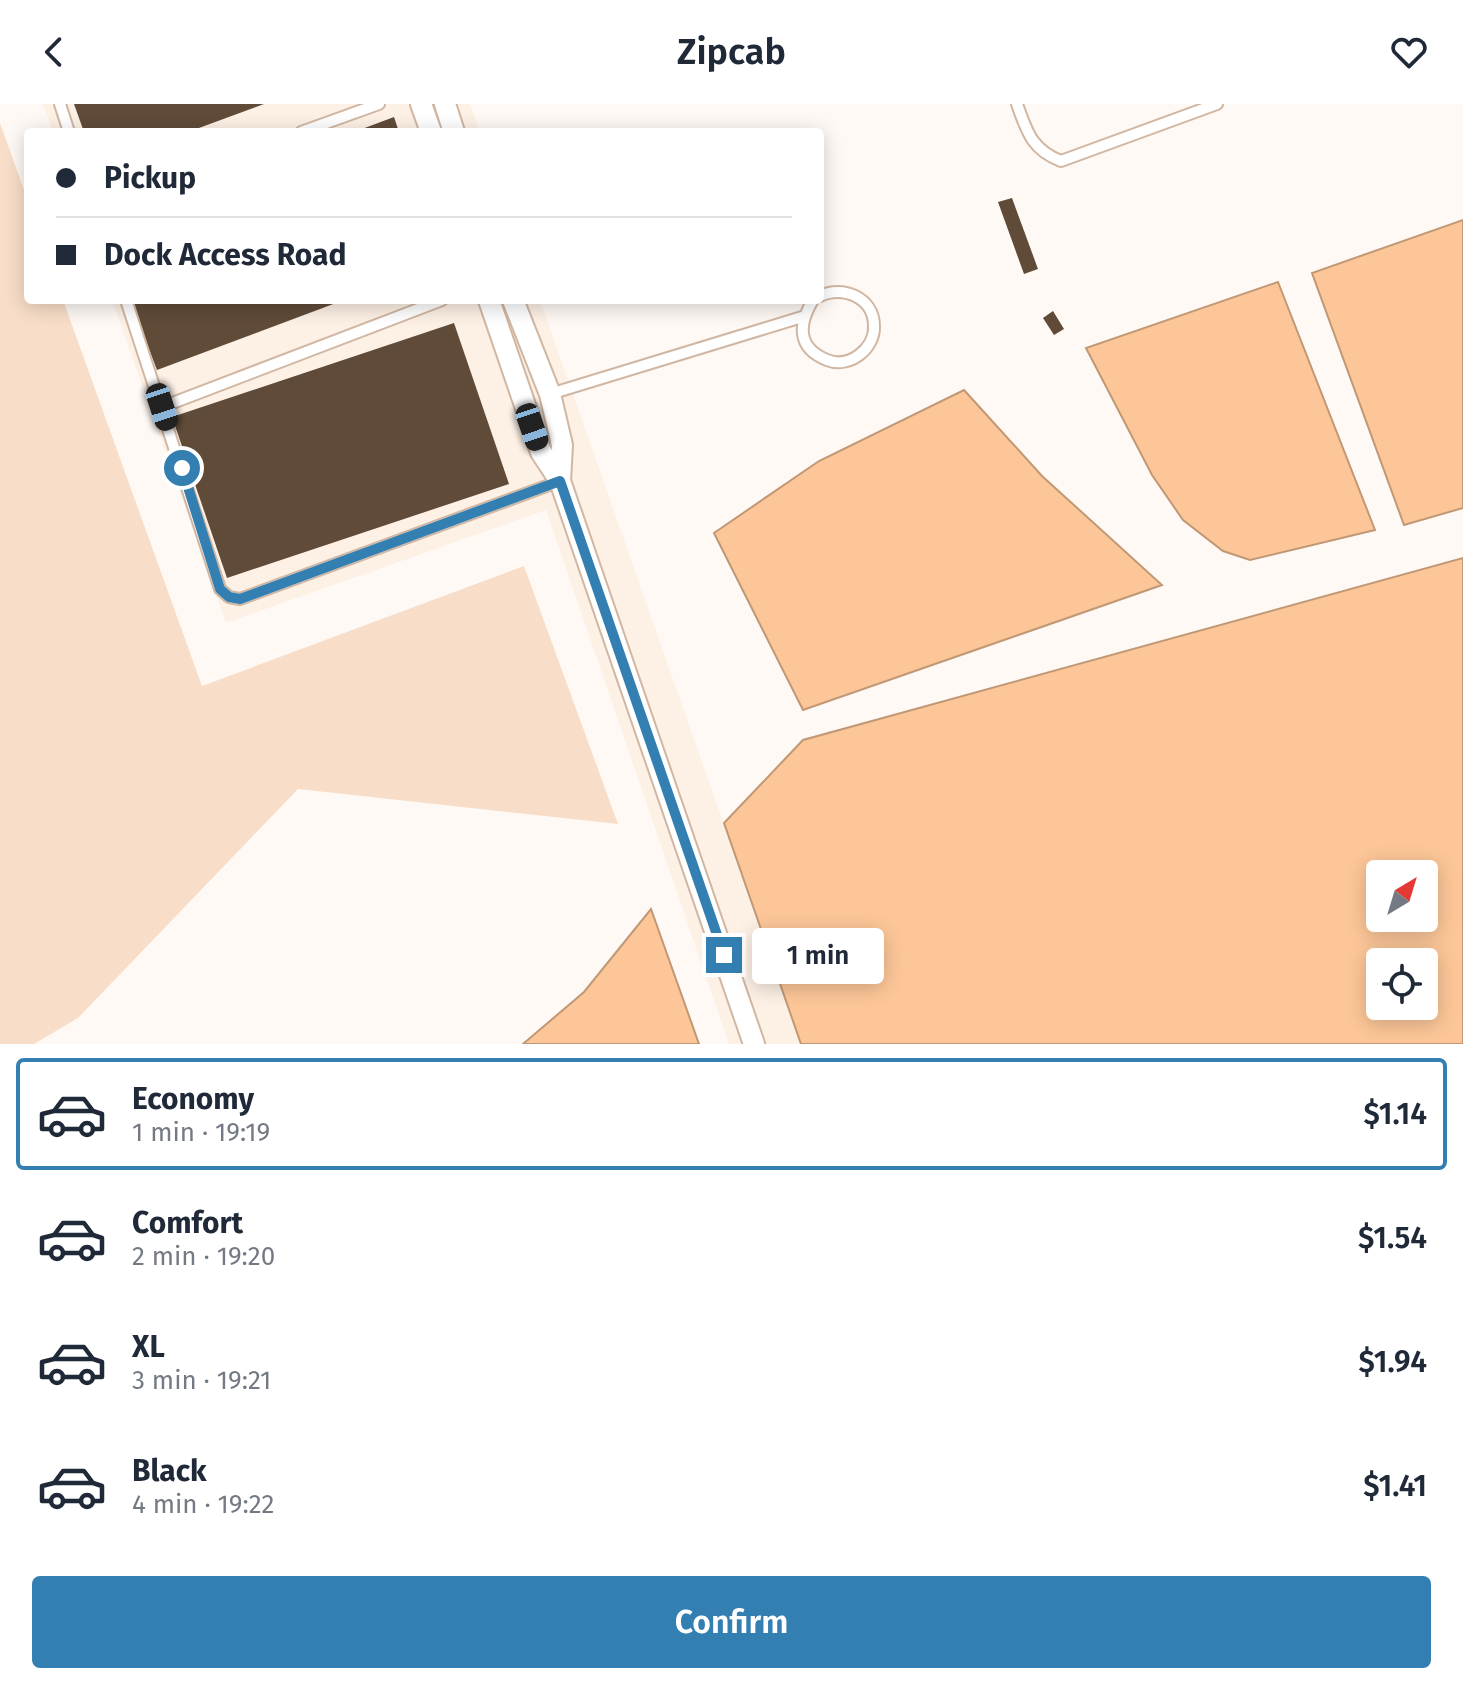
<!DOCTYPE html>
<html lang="en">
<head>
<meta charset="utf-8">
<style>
  :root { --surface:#fff; --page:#f6f6f7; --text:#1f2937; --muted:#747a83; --line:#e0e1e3; --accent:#347fb2 }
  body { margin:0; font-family:"Fira Sans",sans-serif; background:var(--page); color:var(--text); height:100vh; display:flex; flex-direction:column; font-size:30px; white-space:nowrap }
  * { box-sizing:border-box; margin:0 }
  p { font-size:26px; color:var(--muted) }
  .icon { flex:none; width:44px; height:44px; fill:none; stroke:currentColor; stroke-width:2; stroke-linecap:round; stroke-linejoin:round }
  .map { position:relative; height:940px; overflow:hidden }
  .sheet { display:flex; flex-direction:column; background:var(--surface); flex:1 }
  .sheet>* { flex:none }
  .banner { position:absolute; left:24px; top:24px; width:800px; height:176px; border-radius:8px; box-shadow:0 4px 20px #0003; display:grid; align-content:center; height:176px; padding:0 32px; background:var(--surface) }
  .needle { width:52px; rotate:38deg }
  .tools { position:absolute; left:1366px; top:756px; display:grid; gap:16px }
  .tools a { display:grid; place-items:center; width:72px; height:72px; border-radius:8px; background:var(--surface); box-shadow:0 4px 20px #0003; font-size:40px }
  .end { position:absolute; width:36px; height:36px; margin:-18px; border:10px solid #347fb2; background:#fff; box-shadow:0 0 0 4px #fff }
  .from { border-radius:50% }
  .bubble { position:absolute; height:56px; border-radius:8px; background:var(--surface); box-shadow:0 4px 20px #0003; font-size:26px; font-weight:600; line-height:56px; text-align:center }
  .car { position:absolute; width:24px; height:48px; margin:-24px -12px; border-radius:10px; box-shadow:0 0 6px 2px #0007; background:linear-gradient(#222 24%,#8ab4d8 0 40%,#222 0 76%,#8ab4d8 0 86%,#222 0) }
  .banner b { display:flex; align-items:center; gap:28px; height:76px; font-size:30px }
  .banner b+b { border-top:2px solid var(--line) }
  .banner i { width:20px; height:20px; background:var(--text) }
  ul { padding:14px 0 0; list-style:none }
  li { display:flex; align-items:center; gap:24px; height:112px; margin:0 16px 12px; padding:0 16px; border:4px solid transparent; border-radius:8px }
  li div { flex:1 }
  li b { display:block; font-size:30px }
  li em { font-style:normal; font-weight:600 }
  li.selected { border-color:var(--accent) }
  li>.icon { width:72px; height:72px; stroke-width:1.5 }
  .primary-button { display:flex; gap:16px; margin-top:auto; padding:16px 32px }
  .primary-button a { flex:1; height:92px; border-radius:8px; background:var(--accent); color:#fff; font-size:32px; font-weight:600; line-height:92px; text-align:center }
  header { display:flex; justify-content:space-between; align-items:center; height:104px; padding:0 32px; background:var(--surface); font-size:36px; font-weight:600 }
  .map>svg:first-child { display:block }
  .built { fill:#fdf0e5 }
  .green { fill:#f8dec8 }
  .water { fill:#fcc698; stroke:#c09875; stroke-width:2; fill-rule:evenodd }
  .building { fill:#604b38 }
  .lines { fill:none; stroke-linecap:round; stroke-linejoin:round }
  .lane-casing { stroke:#d1b7a2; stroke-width:14 }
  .street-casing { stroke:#d1b7a2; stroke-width:24 }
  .lane { stroke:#fff; stroke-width:10 }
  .street { stroke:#fff; stroke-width:20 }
  .route { stroke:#347fb2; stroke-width:10 }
</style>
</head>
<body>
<header><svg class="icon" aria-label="back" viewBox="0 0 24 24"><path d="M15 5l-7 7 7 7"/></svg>Zipcab<svg class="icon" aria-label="heart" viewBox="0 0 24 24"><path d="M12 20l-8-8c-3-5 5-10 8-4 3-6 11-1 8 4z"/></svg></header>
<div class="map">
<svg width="1463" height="940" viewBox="0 0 1463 940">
  <rect width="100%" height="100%" fill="#fff9f5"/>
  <g class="built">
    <path d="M43,0H470L480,28H53Z"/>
    <path d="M112,196H540L801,940H729L546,406L226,519Z"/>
  </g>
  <path class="green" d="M0,19L28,97V196H63L202,582L524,462L618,720L298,685L78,914L34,940H0Z"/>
  <g class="water">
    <path d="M1463,116V404L1404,421L1312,169Z"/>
    <path d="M1278,178L1375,426L1250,456L1223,447L1183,416L1152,371L1086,244Z"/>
    <path d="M964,286L1042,372L1162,481L803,606L714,429L819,357Z"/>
    <path d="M1463,454V940H801L724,719L803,636ZM1380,770H1424V814H1380ZM1380,858H1424V902H1380Z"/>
    <path d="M651,805L699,940H523L584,888Z"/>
  </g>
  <g class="building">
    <path d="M74,0H264L188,28H84Z"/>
    <path d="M394,13L399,28H354Z"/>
    <path d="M1012,94L1038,165L1024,170L998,98Z"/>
    <path d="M130,196H344L157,266Z"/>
    <path d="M1053,207L1064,225L1054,231L1043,214Z"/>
    <path d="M454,219L509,380L227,474L172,313Z"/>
  </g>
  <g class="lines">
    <defs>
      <g id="lane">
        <path d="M60,0L69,28"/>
        <path d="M1017,0C1027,28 1032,46 1061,57L1217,0"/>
        <path d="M301,28L379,0"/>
        <path d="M126,196L220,485L229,493L240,495L560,377"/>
        <path d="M813,196C798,221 797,244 827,256C849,265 875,245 874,222C874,193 842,181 820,192"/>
        <path d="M550,290L802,213"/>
        <path d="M162,303L442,196"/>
      </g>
      <g id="street">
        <path d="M421,0L431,28"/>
        <path d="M445,0L454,28"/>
        <path d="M489,196L541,348L560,377L754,940"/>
        <path d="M513,196L550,290L562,341L560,377"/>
      </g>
    </defs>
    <use href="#lane" class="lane-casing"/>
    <use href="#street" class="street-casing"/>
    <use href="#lane" class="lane"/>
    <use href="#street" class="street"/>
  </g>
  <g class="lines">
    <path class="route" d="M182,364L220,485L229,493L240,495L560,377L724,851"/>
  </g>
</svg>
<div class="tools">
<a><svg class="needle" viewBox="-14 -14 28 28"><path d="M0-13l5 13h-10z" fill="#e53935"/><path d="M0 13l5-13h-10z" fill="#747a83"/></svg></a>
<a><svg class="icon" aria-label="locate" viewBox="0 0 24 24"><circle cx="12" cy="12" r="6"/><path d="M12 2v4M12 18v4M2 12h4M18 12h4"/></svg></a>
</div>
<i class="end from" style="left:182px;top:364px"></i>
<i class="end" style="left:724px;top:851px"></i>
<div class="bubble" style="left:752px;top:824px;width:132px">1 min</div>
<i class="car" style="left:162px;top:303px;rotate:162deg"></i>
<i class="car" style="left:532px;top:323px;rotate:161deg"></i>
<div class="banner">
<b><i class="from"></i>Pickup</b>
<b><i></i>Dock Access Road</b>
</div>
</div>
<section class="sheet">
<ul>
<li class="selected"><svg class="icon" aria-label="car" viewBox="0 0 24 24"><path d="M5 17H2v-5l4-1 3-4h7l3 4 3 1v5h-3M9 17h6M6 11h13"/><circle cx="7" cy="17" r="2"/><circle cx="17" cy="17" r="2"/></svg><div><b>Economy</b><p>1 min · 19:19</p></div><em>$1.14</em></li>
<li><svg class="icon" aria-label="car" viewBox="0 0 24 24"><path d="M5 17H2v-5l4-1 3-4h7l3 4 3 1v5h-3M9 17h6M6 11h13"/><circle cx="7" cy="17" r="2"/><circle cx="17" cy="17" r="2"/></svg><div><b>Comfort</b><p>2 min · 19:20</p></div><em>$1.54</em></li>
<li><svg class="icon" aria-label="car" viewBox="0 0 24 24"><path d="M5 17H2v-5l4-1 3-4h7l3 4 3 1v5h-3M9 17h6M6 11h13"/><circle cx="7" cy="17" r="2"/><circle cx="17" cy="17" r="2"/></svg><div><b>XL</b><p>3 min · 19:21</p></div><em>$1.94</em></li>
<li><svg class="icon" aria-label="car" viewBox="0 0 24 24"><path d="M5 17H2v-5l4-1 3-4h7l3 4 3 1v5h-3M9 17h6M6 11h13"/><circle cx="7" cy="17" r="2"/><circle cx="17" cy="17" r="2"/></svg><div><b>Black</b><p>4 min · 19:22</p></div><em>$1.41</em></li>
</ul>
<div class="primary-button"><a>Confirm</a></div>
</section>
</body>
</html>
